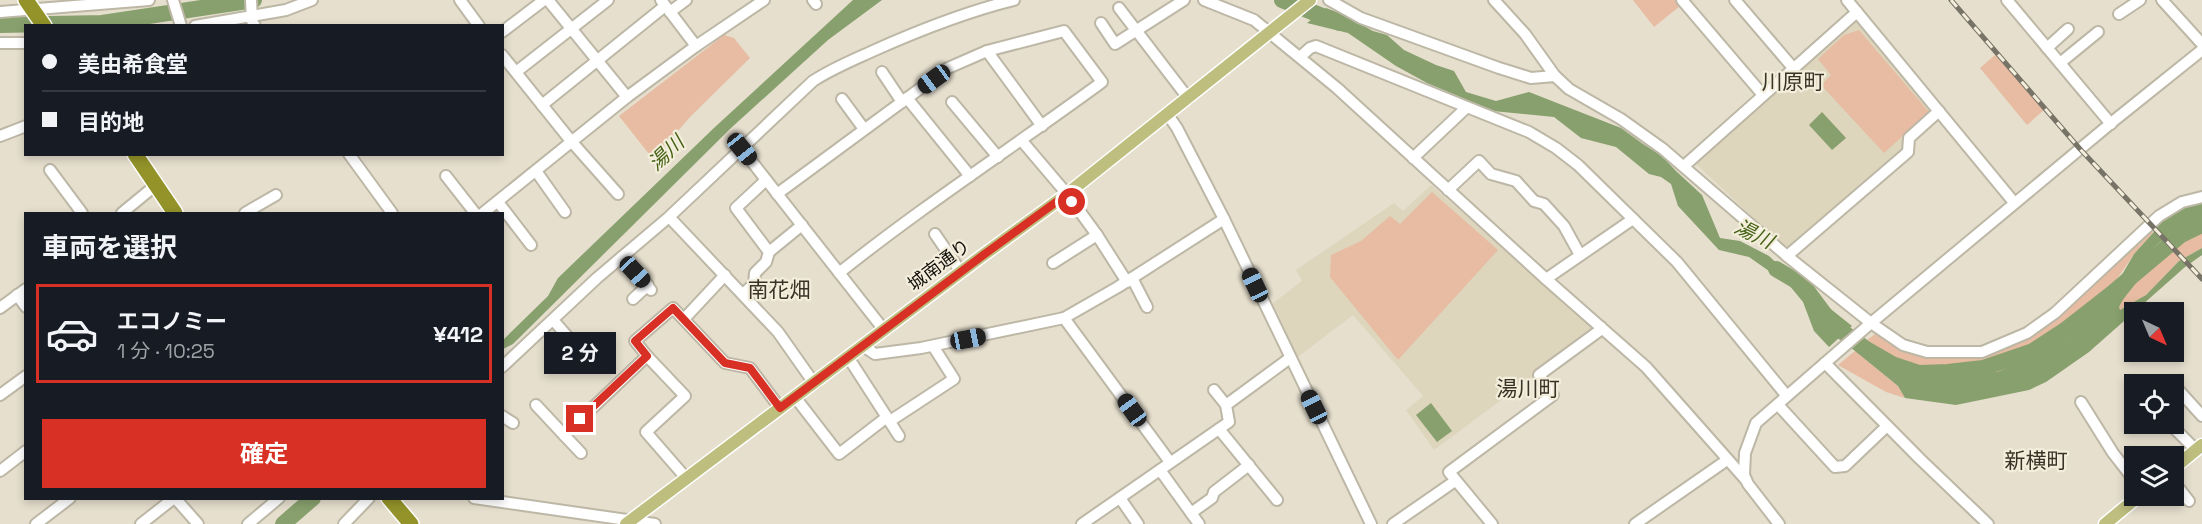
<!DOCTYPE html>
<html lang="ja">
<head>
<meta charset="utf-8">
<style>
  :root { --surface:#171b24; --page:#20242c; --text:#f1f3f6; --muted:#9ea1a6; --line:#363941; --accent:#d93025 }
  body { margin:0; font-family:"Space Grotesk","Noto Sans JP",sans-serif; background:var(--page); color:var(--text); height:100vh; display:flex; flex-direction:column; font-size:22px; white-space:nowrap }
  * { box-sizing:border-box; margin:0 }
  p { font-size:20px; color:var(--muted) }
  .icon { flex:none; width:33px; height:33px; fill:none; stroke:currentColor; stroke-width:2; stroke-linecap:round; stroke-linejoin:round }
  .map { position:relative; flex:1; overflow:hidden }
  .sheet { position:absolute; left:24px; top:212px; width:480px; height:288px; display:flex; flex-direction:column; background:var(--surface); border-radius:0px; box-shadow:0 3px 9px #0003 }
  .sheet>* { flex:none }
  .top-card { position:absolute; left:24px; top:24px; width:480px; height:132px; border-radius:0px; box-shadow:0 3px 9px #0003; display:grid; align-content:center; height:132px; padding:0 18px; background:var(--surface) }
  .needle { width:39px; rotate:136deg }
  .tools { position:absolute; left:2124px; top:302px; display:grid; gap:12px }
  .tools a { display:grid; place-items:center; width:60px; height:60px; border-radius:0px; background:var(--surface); box-shadow:0 3px 9px #0003; font-size:30px }
  .end { position:absolute; width:27px; height:27px; margin:-14px; border:8px solid #d93025; background:#fff; box-shadow:0 0 0 3px #fff }
  .from { border-radius:50% }
  .bubble { position:absolute; height:42px; border-radius:0px; background:var(--surface); box-shadow:0 3px 9px #0003; font-size:20px; font-weight:700; line-height:42px; text-align:center }
  .car { position:absolute; width:18px; height:36px; margin:-18px -9px; border-radius:8px; box-shadow:0 0 4px 2px #0007; background:linear-gradient(#222 24%,#8ab4d8 0 40%,#222 0 76%,#8ab4d8 0 86%,#222 0) }
  .top-card b { display:flex; align-items:center; gap:21px; height:57px; font-size:22px }
  .top-card b+b { border-top:2px solid var(--line) }
  .top-card i { width:15px; height:15px; background:var(--text) }
  ul { padding:0; list-style:none }
  li { display:flex; align-items:center; gap:18px; height:99px; margin:0 12px 9px; padding:0 6px; border:3px solid transparent; border-radius:0px }
  li div { flex:1 }
  li b { display:block; font-size:22px }
  li em { font-style:normal; font-weight:700 }
  li.active { border-color:var(--accent) }
  li>.icon { width:54px; height:54px; stroke-width:1.5 }
  h2 { padding:0 18px; font-size:27px; line-height:72px }
  .primary-button { display:flex; gap:12px; margin-top:auto; padding:12px 18px }
  .primary-button a { flex:1; height:69px; border-radius:0px; background:var(--accent); color:#fff; font-size:24px; font-weight:700; line-height:69px; text-align:center }
  .map>svg:first-child { display:block }
  .built { fill:#ded5bd }
  .green { fill:#e7bca2 }
  .water { fill:#88a06d }
  .lines { fill:none; stroke-linecap:round; stroke-linejoin:round }
  .river { stroke:#88a06d; stroke-width:16 }
  .minor-casing { stroke:#bdb7a6; stroke-width:14 }
  .major-casing { stroke:#fff; stroke-width:15 }
  .highway-casing { stroke:#fff; stroke-width:18 }
  .minor { stroke:#fff; stroke-width:10 }
  .major { stroke:#bebe7f; stroke-width:12 }
  .highway { stroke:#93932a; stroke-width:15 }
  .rail-casing { stroke:#777367; stroke-width:5 }
  .rail { stroke:#f3eddb; stroke-width:3; stroke-dasharray:9; stroke-linecap:butt }
  .route { stroke:#d93025; stroke-width:8 }
  .labels { text-anchor:middle; stroke-width:4.5; stroke-linejoin:round; paint-order:stroke }
  .street-label { font-size:18px; fill:#100e08; stroke:#f3eddb }
  .water-label { font-size:20px; font-style:italic; fill:#456216; stroke:#f3eddb }
  .quarter-label { font-size:21px; fill:#383326; stroke:#f3eddb }
</style>
</head>
<body>
<div class="map">
<svg width="2202" height="524" viewBox="0 0 2202 524">
  <rect width="100%" height="100%" fill="#e6dfce"/>
  <g class="built">
    <path d="M1856,18L1934,113L1908,137L1907,151L1789,251L1695,163Z"/>
    <path d="M1431,185L1595,330L1434,450L1406,410L1423,396L1353,315L1298,357L1273,303L1302,281L1296,270L1394,203L1403,211Z"/>
  </g>
  <g class="green">
    <path d="M1633,0H1675L1680,6L1654,27Z"/>
    <path d="M1859,30L1929,112L1884,153L1821,85L1831,75L1818,59L1844,35Z"/>
    <path d="M724,35L734,38L750,58L691,116L660,151L655,155L649,154L619,116Z"/>
    <path d="M1995,55L2045,109L2027,125L1980,68Z"/>
    <path d="M1432,192L1498,250L1398,360L1330,277L1331,255L1361,241L1390,216L1400,224Z"/>
    <path d="M2202,217V248L2179,261L2146,295L2120,310L2118,307C2123,297 2132,290 2138,280C2142,273 2143,266 2146,259C2156,240 2184,226 2202,217Z"/>
    <path d="M2149,230L2153,233L2134,254L2108,292L2067,338L2036,356L1997,372L1922,377L1904,372L1863,343L1875,334L1896,348L1929,358L1974,357L2013,343Z"/>
    <path d="M1855,351L1898,386L1905,398L1886,392L1838,365Z"/>
  </g>
  <g class="water">
    <path d="M853,0H882L828,40L731,128L513,344L503,349V340L548,296L558,278L715,127Z"/>
    <path d="M1326,8L1342,14L1373,31L1387,35L1404,50L1436,65L1454,71L1466,92L1496,101L1529,92L1621,128L1643,144L1661,155L1676,171L1702,195L1720,238L1740,241L1769,256L1793,279L1852,326L1829,347L1814,331L1803,302L1789,285L1749,257L1719,250L1678,206L1671,184L1661,177L1649,174L1616,147L1581,138L1554,117L1493,111L1427,83L1396,66L1348,33L1307,23Z"/>
    <path d="M1822,112L1846,138L1832,150L1809,125Z"/>
    <path d="M2197,203H2202V217C2184,226 2156,240 2146,258C2143,265 2142,273 2138,280C2132,290 2123,297 2119,307L2120,310L2146,295L2179,261L2202,248V255L2185,267L2089,352L2046,382L2029,390L1956,405L1905,398L1898,386L1855,351L1863,343L1904,372L1922,376L1997,372L2036,356L2067,338L2123,273L2134,254L2153,233L2158,222L2175,212Z"/>
    <path d="M1431,403L1452,431L1437,442L1416,415Z"/>
  </g>
  <g class="lines">
    <g class="river">
      <path d="M1282,0L1340,23"/>
      <path d="M0,25L102,23L254,0"/>
      <path d="M1776,269L1803,285L1832,324L1866,349L1892,364L1919,373L1948,372L1983,368L2033,351L2065,330L2111,294L2181,235L2202,225"/>
      <path d="M283,524L313,498"/>
    </g>
    <defs>
      <g id="minor">
        <path d="M173,0L181,26"/>
        <path d="M251,0L252,21L255,26"/>
        <path d="M460,0L479,26"/>
        <path d="M548,0L627,97"/>
        <path d="M813,0L816,4"/>
        <path d="M1204,0L1254,20L1337,88L1546,279L1646,367L1746,480"/>
        <path d="M1329,0L1361,18L1499,68L1531,78L1555,76L1569,89L1621,119L1663,149L1787,256L1871,323L1903,345L1927,352H1982L2027,333L2055,313L2159,216L2182,202L2202,197"/>
        <path d="M1494,0L1525,34L1555,76"/>
        <path d="M1682,0L1763,95"/>
        <path d="M1735,0L1794,69"/>
        <path d="M1847,0L2012,200"/>
        <path d="M2007,0L2111,124"/>
        <path d="M2162,0L2202,44"/>
        <path d="M1119,8L1188,98"/>
        <path d="M0,12L149,0"/>
        <path d="M670,12L686,0"/>
        <path d="M2119,14L2140,0"/>
        <path d="M1101,23L1115,44L1184,0"/>
        <path d="M195,26L286,10L312,0"/>
        <path d="M502,32L544,0"/>
        <path d="M0,43H26"/>
        <path d="M696,46L764,0"/>
        <path d="M2047,48L2068,29"/>
        <path d="M987,51L1042,126"/>
        <path d="M502,55L571,141L618,194"/>
        <path d="M1300,57L1310,48L1316,46L1529,132L1556,148L1578,165L1677,262L1786,395"/>
        <path d="M2060,63L2098,32"/>
        <path d="M516,72L608,0"/>
        <path d="M882,72L902,102"/>
        <path d="M907,98L970,176"/>
        <path d="M842,99L864,129"/>
        <path d="M952,102L998,157"/>
        <path d="M542,105L665,6"/>
        <path d="M1168,115L1177,128L1223,217L1371,524"/>
        <path d="M0,136L26,126"/>
        <path d="M1022,141L1067,194L1097,235L1127,282"/>
        <path d="M742,149L884,330"/>
        <path d="M349,154L392,213"/>
        <path d="M1413,158L1466,108"/>
        <path d="M1684,166L1857,12"/>
        <path d="M50,170L82,213"/>
        <path d="M536,171L565,212"/>
        <path d="M446,176L475,213"/>
        <path d="M766,180L736,208L769,252"/>
        <path d="M1448,190L1479,161L1491,174L1516,181L1534,201L1544,204L1564,226L1580,255"/>
        <path d="M777,194L948,68L987,51L1064,31L1102,82C1015,146 924,205 839,273"/>
        <path d="M498,202L531,245"/>
        <path d="M122,213L156,185"/>
        <path d="M245,213L276,195"/>
        <path d="M483,213L627,97L696,46L661,0"/>
        <path d="M671,219L778,332L809,376L816,382"/>
        <path d="M935,234L961,272"/>
        <path d="M1787,256L1908,152L1909,138L1939,111"/>
        <path d="M622,257L651,290"/>
        <path d="M1053,263L1097,235"/>
        <path d="M1132,278L1147,307"/>
        <path d="M1546,279L1633,219"/>
        <path d="M743,294L754,284L755,273L766,262L769,252L802,225"/>
        <path d="M17,295L26,307"/>
        <path d="M633,299L648,285"/>
        <path d="M0,308L26,289"/>
        <path d="M1064,318L1170,462"/>
        <path d="M684,319L725,275"/>
        <path d="M553,320L582,353"/>
        <path d="M863,346L875,354L921,348L1064,318L1118,287L1224,219"/>
        <path d="M647,356L685,396L646,432L686,478"/>
        <path d="M848,357L899,436"/>
        <path d="M1825,363L1920,459L1988,524"/>
        <path d="M502,367L597,278L669,217L813,81C833,68 853,60 875,50C920,30 965,12 1014,0"/>
        <path d="M2174,385L2202,416"/>
        <path d="M1214,390L1226,405"/>
        <path d="M0,395L26,376"/>
        <path d="M795,397L839,454L887,417"/>
        <path d="M2081,402L2113,453L2134,480"/>
        <path d="M536,405L564,435"/>
        <path d="M1780,407L1835,467L1845,466L1887,426"/>
        <path d="M502,416L513,423"/>
        <path d="M890,421L954,379L933,346"/>
        <path d="M2169,423L2196,450"/>
        <path d="M1219,429L1277,500"/>
        <path d="M581,453L564,435L647,356L635,341L673,308L725,363L750,368L780,408"/>
        <path d="M1160,470L1199,524"/>
        <path d="M0,471L26,451"/>
        <path d="M2174,482L2189,501"/>
        <path d="M175,498L198,524"/>
        <path d="M474,498L655,524"/>
        <path d="M1120,498L1138,524"/>
        <path d="M1191,513L1212,498L1214,492L1249,465"/>
        <path d="M36,524L70,498"/>
        <path d="M141,524L174,498"/>
        <path d="M248,524L279,498"/>
        <path d="M344,524L369,498"/>
        <path d="M1082,524L1229,422L1226,405L1290,358"/>
        <path d="M1393,524L1455,481"/>
        <path d="M1492,524L1449,472L1553,395L1539,375L1599,331L1601,327"/>
        <path d="M1635,524L1727,460"/>
        <path d="M1779,524L1748,484L1744,475L1745,453L1756,423L1871,323L2116,119L2202,50"/>
      </g>
      <g id="major">
        <path d="M2174,468L2202,445"/>
        <path d="M626,524L982,256L1067,194L1310,0"/>
        <path d="M2105,524L2140,495"/>
      </g>
      <g id="highway">
        <path d="M26,0L44,26"/>
        <path d="M135,154L175,213"/>
        <path d="M389,498L411,524"/>
      </g>
    </defs>
    <use href="#minor" class="minor-casing"/>
    <use href="#major" class="major-casing"/>
    <use href="#highway" class="highway-casing"/>
    <use href="#minor" class="minor"/>
    <use href="#major" class="major"/>
    <use href="#highway" class="highway"/>
    <defs>
      <path id="rail" d="M1951,0L2080,149L2202,279"/>
    </defs>
    <use href="#rail" class="rail-casing"/>
    <use href="#rail" class="rail"/>
  </g>
  <g class="lines">
    <path class="route" d="M580,419L647,356L635,341L673,308L725,363L750,368L780,408L982,256L1067,194L1072,202"/>
  </g>
  <g class="labels">
    <g class="street-label">
      <text transform="translate(939 265) rotate(-37)" y="6">城南通り</text>
    </g>
    <g class="water-label">
      <text transform="translate(666 153) rotate(-43)" y="7">湯川</text>
      <text transform="translate(1754 234) rotate(26)" y="7">湯川</text>
    </g>
    <g class="quarter-label">
      <text x="1793" y="89">川原町</text>
      <text x="779" y="297">南花畑</text>
      <text x="1528" y="396">湯川町</text>
      <text x="2036" y="468">新横町</text>
    </g>
  </g>
</svg>
<div class="tools">
<a><svg class="needle" viewBox="-14 -14 28 28"><path d="M0-13l5 13h-10z" fill="#e53935"/><path d="M0 13l5-13h-10z" fill="#9ea1a6"/></svg></a>
<a><svg class="icon" aria-label="locate" viewBox="0 0 24 24"><circle cx="12" cy="12" r="6"/><path d="M12 2v4M12 18v4M2 12h4M18 12h4"/></svg></a>
<a><svg class="icon" aria-label="layers" viewBox="0 0 24 24"><path d="M12 4l9 5-9 5-9-5zM3 14l9 5 9-5"/></svg></a>
</div>
<i class="end from" style="left:1072px;top:202px"></i>
<i class="end" style="left:580px;top:419px"></i>
<div class="bubble" style="left:544px;top:332px;width:72px">2 分</div>
<i class="car" style="left:934px;top:79px;rotate:234deg"></i>
<i class="car" style="left:742px;top:149px;rotate:141deg"></i>
<i class="car" style="left:635px;top:272px;rotate:137deg"></i>
<i class="car" style="left:1255px;top:285px;rotate:335deg"></i>
<i class="car" style="left:968px;top:339px;rotate:79deg"></i>
<i class="car" style="left:1314px;top:407px;rotate:334deg"></i>
<i class="car" style="left:1132px;top:410px;rotate:324deg"></i>
<div class="top-card">
<b><i class="from"></i>美由希食堂</b>
<b><i></i>目的地</b>
</div>
<section class="sheet">
<h2>車両を選択</h2>
<ul>
<li class="active"><svg class="icon" aria-label="car" viewBox="0 0 24 24"><path d="M5 17H2v-5l4-1 3-4h7l3 4 3 1v5h-3M9 17h6M6 11h13"/><circle cx="7" cy="17" r="2"/><circle cx="17" cy="17" r="2"/></svg><div><b>エコノミー</b><p>1 分 · 10:25</p></div><em>¥412</em></li>
</ul>
<div class="primary-button"><a>確定</a></div>
</section>
</div>
</body>
</html>
